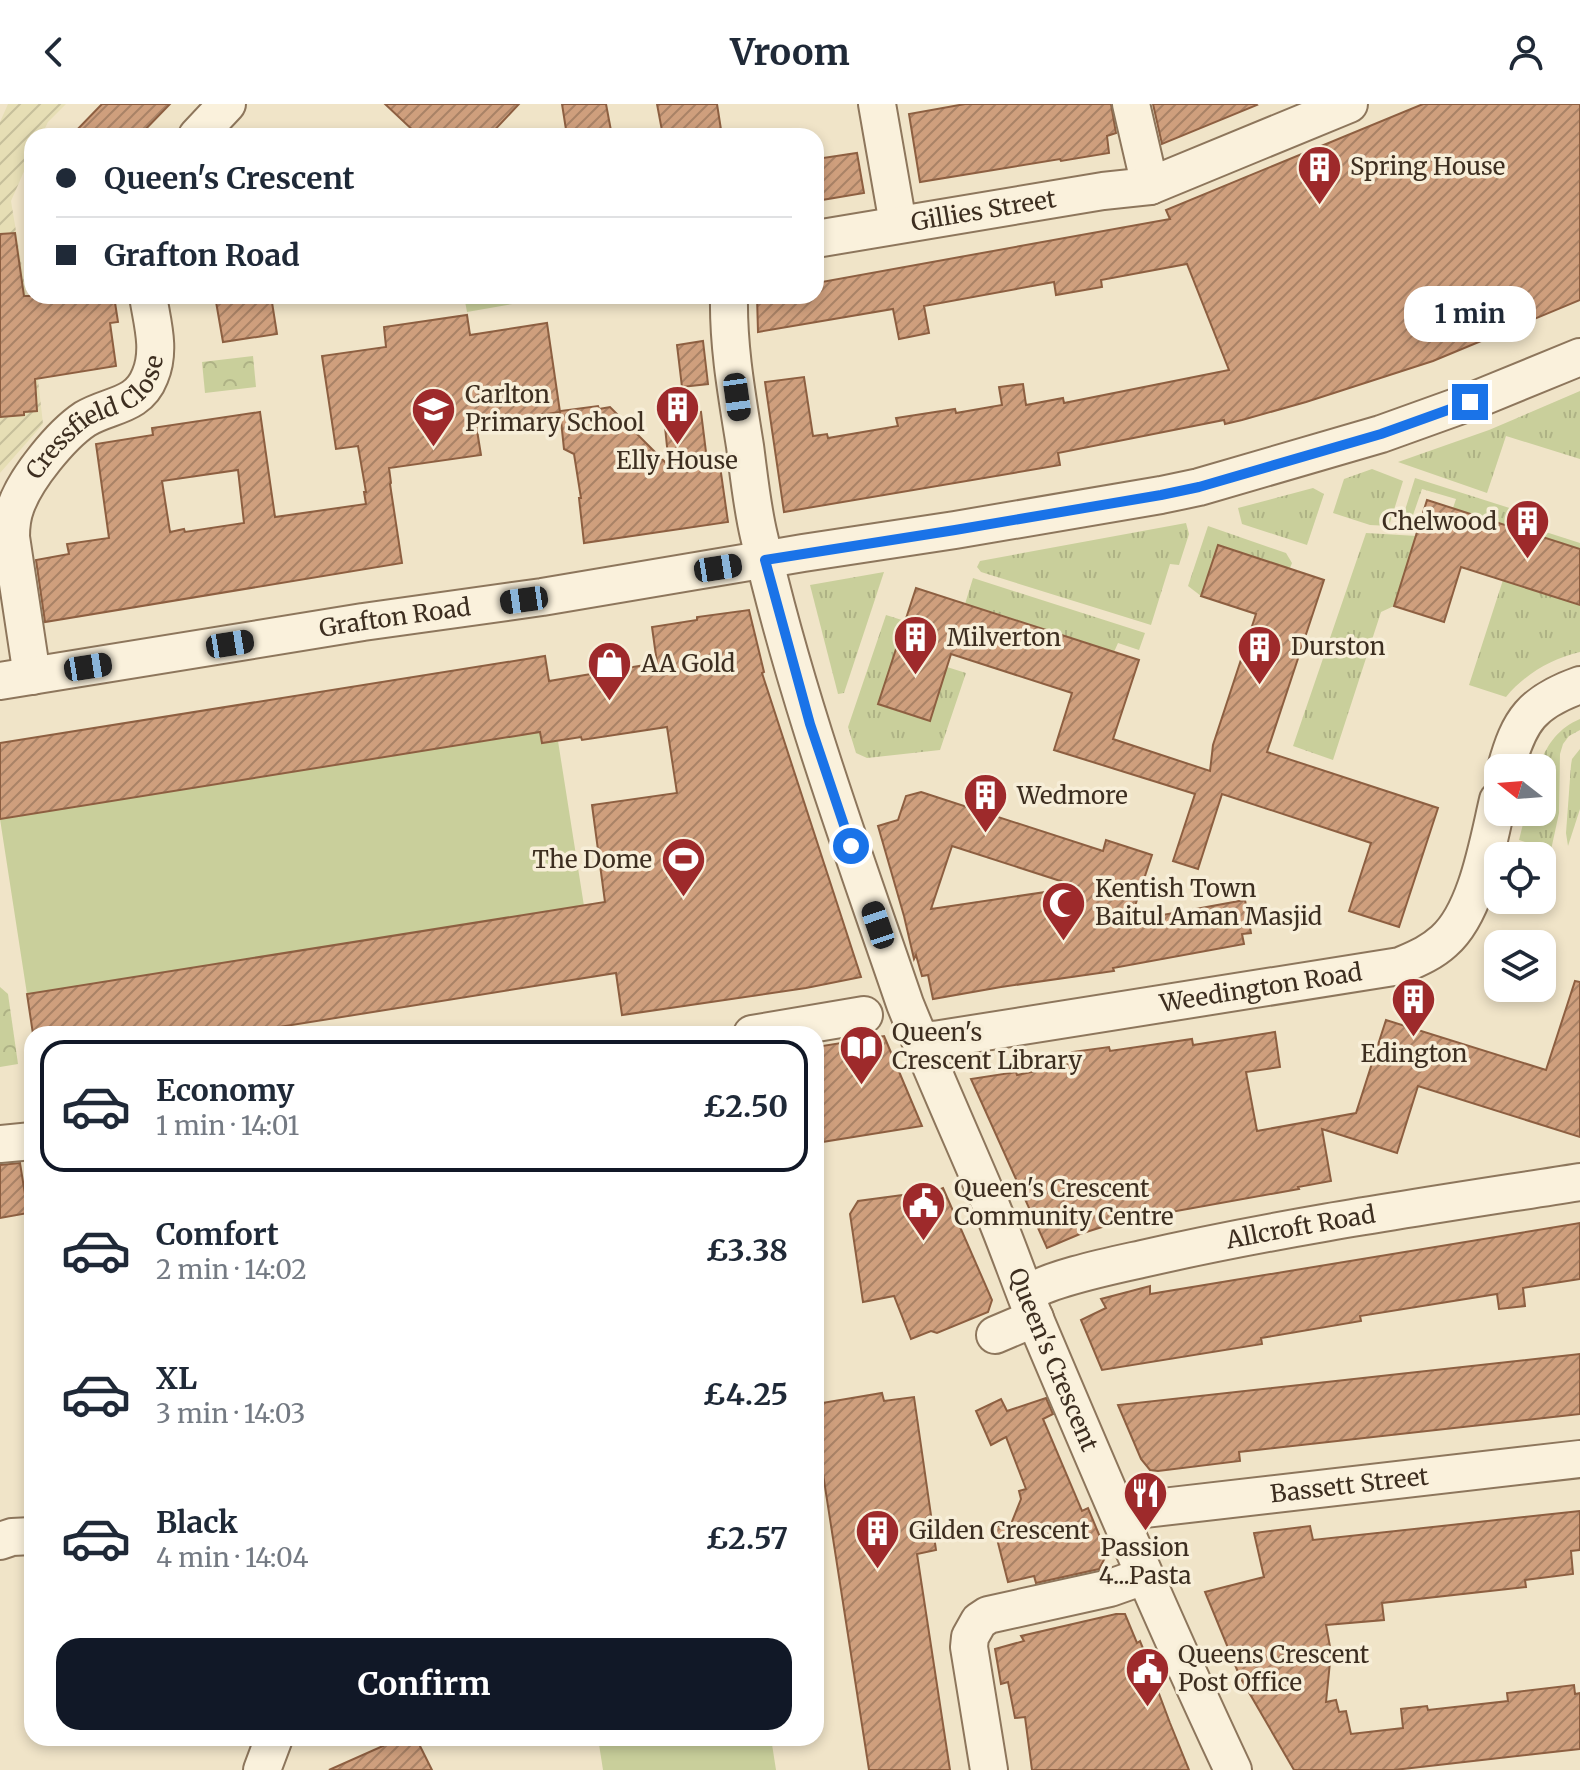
<!DOCTYPE html>
<html lang="en">
<head>
<meta charset="utf-8">
<style>
  :root { --surface:#fff; --page:#f2f2f3; --text:#1f2937; --muted:#747a83; --line:#e0e1e3; --accent:#111827 }
  body { margin:0; font-family:Merriweather,serif; background:var(--page); color:var(--text); height:100vh; display:flex; flex-direction:column; font-size:30px; white-space:nowrap }
  * { box-sizing:border-box; margin:0 }
  p { font-size:26px; color:var(--muted) }
  .icon { flex:none; width:44px; height:44px; fill:none; stroke:currentColor; stroke-width:2; stroke-linecap:round; stroke-linejoin:round }
  .map { position:relative; flex:1; overflow:hidden }
  .details { position:absolute; left:24px; top:922px; width:800px; height:720px; display:flex; flex-direction:column; background:var(--surface); border-radius:24px; box-shadow:0 4px 12px #0003 }
  .details>* { flex:none }
  .guide { position:absolute; left:24px; top:24px; width:800px; height:176px; border-radius:24px; box-shadow:0 4px 12px #0003; display:grid; align-content:center; height:176px; padding:0 32px; background:var(--surface) }
  .needle { width:52px; rotate:287deg }
  .tools { position:absolute; left:1484px; top:650px; display:grid; gap:16px }
  .tools a { display:grid; place-items:center; width:72px; height:72px; border-radius:16px; background:var(--surface); box-shadow:0 4px 12px #0003; font-size:40px }
  .end { position:absolute; width:36px; height:36px; margin:-18px; border:10px solid #1a73e8; background:#fff; box-shadow:0 0 0 4px #fff }
  .from { border-radius:50% }
  .bubble { position:absolute; height:56px; border-radius:24px; background:var(--surface); box-shadow:0 4px 12px #0003; font-size:26px; font-weight:700; line-height:56px; text-align:center }
  .car { position:absolute; width:24px; height:48px; margin:-24px -12px; border-radius:10px; box-shadow:0 0 6px 2px #0007; background:linear-gradient(#222 24%,#8ab4d8 0 40%,#222 0 76%,#8ab4d8 0 86%,#222 0) }
  .guide b { display:flex; align-items:center; gap:28px; height:76px; font-size:30px }
  .guide b+b { border-top:2px solid var(--line) }
  .guide i { width:20px; height:20px; background:var(--text) }
  ul { padding:14px 0 0; list-style:none }
  li { display:flex; align-items:center; gap:24px; height:132px; margin:0 16px 12px; padding:0 16px; border:4px solid transparent; border-radius:24px }
  li div { flex:1 }
  li b { display:block; font-size:30px }
  li em { font-style:normal; font-weight:700 }
  li.active { border-color:var(--accent) }
  li>.icon { width:72px; height:72px; stroke-width:1.5 }
  .primary-button { display:flex; gap:16px; margin-top:auto; padding:16px 32px }
  .primary-button a { flex:1; height:92px; border-radius:24px; background:var(--accent); color:#fff; font-size:32px; font-weight:700; line-height:92px; text-align:center }
  header { display:flex; justify-content:space-between; align-items:center; height:104px; padding:0 32px; background:var(--surface); font-size:36px; font-weight:700 }
  .map>svg:first-child { display:block }
  .farmland { fill:url(#farmland-furrows) }
  .grass { fill:url(#grass-tufts) }
  .forest { fill:url(#forest-crowns) }
  .garden { fill:#c9cf9b }
  .building { fill:url(#building-hatch); stroke:#8d5f41; stroke-width:2; fill-rule:evenodd }
  .lines { fill:none; stroke-linecap:round; stroke-linejoin:round }
  .minor-casing { stroke:#8d765c; stroke-width:40 }
  .minor { stroke:#faf1dc; stroke-width:36 }
  .route { stroke:#1a73e8; stroke-width:10 }
  .labels { text-anchor:middle; stroke-width:7; stroke-linejoin:round; paint-order:stroke }
  .poi-label { font-size:24px; fill:#3d2e20; stroke:#f7eed8; text-anchor:start }
  .street-label { font-size:24px; fill:#3d2e20; stroke:#f7eed8 }
</style>
</head>
<body>
<header><svg class="icon" aria-label="back" viewBox="0 0 24 24"><path d="M15 5l-7 7 7 7"/></svg>Vroom<svg class="icon" aria-label="person" viewBox="0 0 24 24"><circle cx="12" cy="8" r="4"/><path d="M4 21q1-7 8-7t8 7"/></svg></header>
<div class="map">
<svg width="1580" height="1666" viewBox="0 0 1580 1666">
  <defs>
    <pattern id="farmland-furrows" width="10" height="10" patternUnits="userSpaceOnUse" patternTransform="scale(2)"><rect width="10" height="10" fill="#e6deb5"/><path d="M-1 1l2-2M0 10L10 0M9 11l2-2" fill="none" stroke="#c6bf9b"/></pattern>
    <pattern id="grass-tufts" width="24" height="20" patternUnits="userSpaceOnUse" patternTransform="scale(2)"><rect width="24" height="20" fill="#c9cf9b"/><path d="M3 7l-1-3M5 7V3M7 7l1-3M15 17l-1-3M17 17v-4M19 17l1-3" fill="none" stroke="#aeb285"/></pattern>
    <pattern id="forest-crowns" width="20" height="18" patternUnits="userSpaceOnUse" patternTransform="scale(2)"><rect width="20" height="18" fill="#c9cf9b"/><path d="M2 6a3 3 0 1 1 6 0M12 15a3 3 0 1 1 6 0" fill="none" stroke="#aeb285"/></pattern>
    <pattern id="building-hatch" width="6" height="6" patternUnits="userSpaceOnUse" patternTransform="scale(2)"><rect width="6" height="6" fill="#cf9f7d"/><path d="M-1 1l2-2M0 6l6-6M5 7l2-2" fill="none" stroke="#a98266"/></pattern>
  </defs>
  <rect width="100%" height="100%" fill="#f0e4c8"/>
  <path class="farmland" d="M8,0H66L48,18L41,32H32V49L11,97L33,230L43,320L0,369V18Z"/>
  <g class="grass">
    <path d="M1580,287V355L1506,332L1487,389L1398,358L1489,326Z"/>
    <path d="M1372,365L1403,377L1389,422L1370,421L1333,409L1344,375Z"/>
    <path d="M1415,374L1519,407L1527,422L1580,439V445L1453,404L1456,395L1422,385L1412,414L1420,418V420L1401,419Z"/>
    <path d="M1313,384L1324,390L1307,441L1242,420L1238,404Z"/>
    <path d="M1186,419L1189,430L1179,461L1170,460L1151,521L981,468L977,463L980,457Z"/>
    <path d="M1208,422L1286,449L1292,459L1288,469L1201,492L1188,482Z"/>
    <path d="M1366,429L1417,432L1415,435V440L1412,444L1394,502L1381,508L1333,656L1293,642Z"/>
    <path d="M884,468L844,589L838,590L810,481Z"/>
    <path d="M973,474L1145,529L1139,546L1118,539L1114,548L965,500Z"/>
    <path d="M1503,476L1580,501V548C1551,555 1525,570 1506,593L1469,581Z"/>
    <path d="M886,511L905,517L879,601L930,617L947,563L966,569L940,646L867,654L856,649L848,623Z"/>
    <path d="M1580,615V626L1569,632L1563,640L1560,650L1559,709L1551,746L1519,736L1526,708H1542V664H1538C1546,642 1558,624 1580,615Z"/>
    <path d="M1580,645V705L1568,742L1566,729L1571,661L1572,655Z"/>
  </g>
  <g class="forest">
    <path d="M253,252L256,283L205,289L202,258Z"/>
    <path d="M0,883L8,890L18,960L0,963Z"/>
  </g>
  <g class="garden">
    <path d="M464,192H558L467,208Z"/>
    <path d="M540,628L542,639L558,637L584,802L27,890L0,715Z"/>
    <path d="M598,1634H771L776,1666H603Z"/>
  </g>
  <g class="building">
    <path d="M102,0H170L139,32H71Z"/>
    <path d="M385,0H519L489,32H419Z"/>
    <path d="M562,0H606L612,32H567Z"/>
    <path d="M657,0H717L722,32H663Z"/>
    <path d="M965,0H1111L1116,29L1107,32L1109,49L1061,57L1060,55L920,78L909,10Z"/>
    <path d="M1153,0H1256L1257,1L1162,40Z"/>
    <path d="M1423,0H1580V196L1433,257L1306,298L1242,316L1225,320L1224,316L1058,349L1060,361L784,408L765,278L804,273L813,332L827,330L828,334L898,322L896,314L955,305L956,309L1002,301L999,283L1023,280L1026,301L1063,294L1064,299L1229,266L1187,160L1101,176L1102,183L1056,191L1054,178L924,202L929,229L899,235L893,205L758,228L757,192H816V179L1170,115L1166,106Z"/>
    <path d="M857,49L864,89L816,97V55Z"/>
    <path d="M15,129L24,192H114L118,218L110,219L116,262L35,275L37,307L24,308V311L0,313V130Z"/>
    <path d="M215,192H271L277,230L223,238Z"/>
    <path d="M467,211L470,231L547,219L560,308L476,320L481,351L389,364L391,379L390,380L402,459L45,518L36,456L69,450L67,440L109,434L96,340L153,331L152,324L260,308L275,413L366,400L364,388H366L358,342L336,345L322,252L386,243L384,223ZM238,366L244,419L185,428L184,425L170,428L162,377Z"/>
    <path d="M703,237L708,280L682,283L677,241Z"/>
    <path d="M598,302L599,305L610,303L669,362L664,313L701,308L707,356L719,355L728,418L584,439L579,394H581L574,350L564,345L560,307Z"/>
    <path d="M1427,396L1580,445V501L1461,463L1444,518L1394,502Z"/>
    <path d="M1218,441L1324,476L1267,648L1438,704L1399,823L1349,807L1371,739L1222,690L1198,765L1173,757L1195,690L1054,646L1072,589L951,550L930,617L878,600L916,484L1139,556L1113,635L1210,667L1213,641L1256,510L1201,492Z"/>
    <path d="M749,506L764,568L762,569L861,873L806,884L622,911L616,869L236,930H33L27,890L605,798L592,701L677,689L667,623L582,636L581,633L542,639L540,628L0,715V639L545,552L549,577L657,559L652,523L697,516V513Z"/>
    <path d="M921,688L1103,747L1106,736L1152,751L1130,817L1245,796L1251,829L1242,830L1244,840L1113,864L1114,867L1001,883L933,895L928,871L922,872L916,851L914,855L904,812L878,722L898,716L906,692ZM952,742L1079,783L931,805Z"/>
    <path d="M1575,877L1580,878V1033L1418,982L1397,1049L1322,1025L1331,1077L1298,1083L1299,1085L1121,1117L1080,1130L1047,1144L971,975L1016,968L1017,971L1074,959L1072,948L1109,943L1110,947L1192,935L1193,941L1275,928L1280,963L1246,968L1257,1027L1356,1009L1386,916L1546,966Z"/>
    <path d="M884,932L922,1022L816,1039V943Z"/>
    <path d="M20,1059L28,1109L0,1114V1061Z"/>
    <path d="M943,1084L992,1196L988,1208L937,1229L931,1227L911,1235L894,1192L863,1198L850,1110L858,1097L910,1090L922,1093Z"/>
    <path d="M1580,1119V1175L1523,1184L1525,1202L1499,1205L1497,1190L1360,1212L1361,1217L1261,1234L1262,1240L1102,1266L1081,1216L1106,1204L1101,1195L1150,1182V1190Z"/>
    <path d="M1580,1250V1310L1239,1348L1240,1357L1158,1367L1150,1366L1141,1355L1118,1301Z"/>
    <path d="M882,1289L884,1297L914,1293L936,1446L917,1450L950,1666H869L816,1325V1300Z"/>
    <path d="M1046,1294L1053,1310L1043,1315L1082,1407L1088,1404L1107,1450L1099,1465L1036,1479L1034,1472L1008,1478L994,1423L1011,1420L1021,1395L1019,1387L1026,1385L1006,1333L991,1341L976,1307L1001,1295L1007,1307Z"/>
    <path d="M1580,1407V1446L1571,1447L1573,1470L1525,1476L1526,1483L1382,1499L1384,1516L1326,1521L1331,1548L1326,1598L1336,1596L1339,1608L1346,1607L1351,1630L1403,1624L1401,1605L1427,1602L1428,1606L1508,1597L1507,1589L1574,1581L1575,1590L1580,1589V1645L1394,1666H1294L1240,1573L1205,1488L1264,1473L1254,1429L1310,1422L1313,1436Z"/>
    <path d="M1116,1510H1125L1137,1539L1140,1537L1160,1586L1158,1587L1170,1619L1189,1666H1032L1025,1613L1015,1614L1008,1578L1001,1580L995,1545L1024,1537L1021,1532Z"/>
    <path d="M379,1634H416L432,1666H329L383,1642Z"/>
  </g>
  <g class="lines">
    <defs>
      <g id="minor">
        <path d="M877,0L898,120"/>
        <path d="M1131,0L1150,82"/>
        <path d="M197,32L227,0"/>
        <path id="s1" d="M816,135L1103,87L1150,82L1349,0"/>
        <path id="s2" d="M729,192C728,243 737,292 745,342C749,372 752,403 759,432C795,591 852,745 905,900C931,964 959,1027 986,1090C1004,1131 1018,1173 1035,1215C1099,1366 1163,1517 1233,1666"/>
        <path id="s3" d="M32,572L11,433C11,422 12,412 16,402C26,374 61,331 85,315C110,300 138,303 150,272C161,246 152,218 148,192"/>
        <path id="s4" d="M0,577L363,518L542,493L803,449L955,426L1161,391L1199,383L1381,330L1470,298L1580,253"/>
        <path d="M1506,664C1519,616 1532,598 1580,581"/>
        <path d="M752,930L864,911"/>
        <path id="s5" d="M921,935L934,936L1400,862C1416,855 1431,849 1444,837C1477,808 1488,738 1498,696"/>
        <path d="M0,1040L32,1037"/>
        <path id="s6" d="M1026,1191C1046,1175 1115,1161 1142,1155C1286,1122 1434,1101 1580,1078"/>
        <path d="M995,1231L1035,1214"/>
        <path id="s7" d="M1119,1408L1580,1355"/>
        <path d="M0,1437L12,1433L32,1432"/>
        <path d="M262,1666L274,1634"/>
        <path d="M989,1666L969,1543L970,1533L979,1517L988,1511L1110,1484L1144,1472"/>
      </g>
    </defs>
    <use href="#minor" class="minor-casing"/>
    <use href="#minor" class="minor"/>
  </g>
  <g class="lines">
    <path class="route" d="M851,742L810,620L765,456L955,426L1161,391L1199,383L1381,330L1470,298"/>
  </g>
  <defs>
    <symbol id="building-pin" viewBox="-11 -11 22 30"><path d="M0 17L-7.5 6A9.5 9.5 0 1 1 7.5 6Z" fill="#9e2a2b" stroke="#f7eed8"/><path d="M-4-6H4V6H1V3H-1V6H-4ZM-2.5-4.3h1.7v1.8h-1.7ZM.8-4.3h1.7v1.8H.8ZM-2.5-1h1.7V.8h-1.7ZM.8-1h1.7V.8H.8Z" fill="#fff"/></symbol>
    <symbol id="school-pin" viewBox="-11 -11 22 30"><path d="M0 17L-7.5 6A9.5 9.5 0 1 1 7.5 6Z" fill="#9e2a2b" stroke="#f7eed8"/><path d="M0-5L7-2L0 1L-7-2ZM-4 1L0 2.5L4 1V4Q0 6-4 4Z" fill="#fff"/></symbol>
    <symbol id="shop-pin" viewBox="-11 -11 22 30"><path d="M0 17L-7.5 6A9.5 9.5 0 1 1 7.5 6Z" fill="#9e2a2b" stroke="#f7eed8"/><path d="M-5-2.5h2.3a2.7 3.5 0 0 1 5.4 0H5L5.5 6h-11ZM-1.5-2.5h3a1.5 2.3 0 0 0-3 0Z" fill="#fff"/></symbol>
    <symbol id="stadium-pin" viewBox="-11 -11 22 30"><path d="M0 17L-7.5 6A9.5 9.5 0 1 1 7.5 6Z" fill="#9e2a2b" stroke="#f7eed8"/><path d="M0-5a6.5 5 0 1 0 0 10a6.5 5 0 1 0 0-10ZM-3.5-1.8h7v3.6h-7Z" fill="#fff"/></symbol>
    <symbol id="mosque-pin" viewBox="-11 -11 22 30"><path d="M0 17L-7.5 6A9.5 9.5 0 1 1 7.5 6Z" fill="#9e2a2b" stroke="#f7eed8"/><path d="M3.5-4.9A6 6 0 1 0 3.5 4.9A5 5 0 1 1 3.5-4.9Z" fill="#fff"/></symbol>
    <symbol id="library-pin" viewBox="-11 -11 22 30"><path d="M0 17L-7.5 6A9.5 9.5 0 1 1 7.5 6Z" fill="#9e2a2b" stroke="#f7eed8"/><path d="M-6-4Q-3-5.5-.7-3.5V5Q-3 3-6 4ZM6-4Q3-5.5 .7-3.5V5Q3 3 6 4Z" fill="#fff"/></symbol>
    <symbol id="civic-pin" viewBox="-11 -11 22 30"><path d="M0 17L-7.5 6A9.5 9.5 0 1 1 7.5 6Z" fill="#9e2a2b" stroke="#f7eed8"/><path d="M-.6-6.5H3V-4.5H.6V-3L4-1V1h2V6H-6V1h2V-1L-.6-3ZM-1.2 2.5V6h2.4V2.5Z" fill="#fff"/></symbol>
    <symbol id="restaurant-pin" viewBox="-11 -11 22 30"><path d="M0 17L-7.5 6A9.5 9.5 0 1 1 7.5 6Z" fill="#9e2a2b" stroke="#f7eed8"/><path d="M-5-6h1v4h1v-4h1v4h1v-4h1v5L-1.5 .5V6h-2V.5L-5-1ZM5-6V6H3V1.5H1.5Q1.5-4 5-6Z" fill="#fff"/></symbol>
  </defs>
  <g fill-rule="evenodd">
    <use href="#building-pin" x="1294" y="38" width="51" height="69"/>
    <use href="#building-pin" x="652" y="278" width="51" height="69"/>
    <use href="#school-pin" x="408" y="280" width="51" height="69"/>
    <use href="#building-pin" x="1502" y="392" width="51" height="69"/>
    <use href="#building-pin" x="890" y="508" width="51" height="69"/>
    <use href="#building-pin" x="1234" y="518" width="51" height="69"/>
    <use href="#shop-pin" x="584" y="534" width="51" height="69"/>
    <use href="#building-pin" x="960" y="666" width="51" height="69"/>
    <use href="#stadium-pin" x="658" y="730" width="51" height="69"/>
    <use href="#mosque-pin" x="1038" y="774" width="51" height="69"/>
    <use href="#building-pin" x="1388" y="870" width="51" height="69"/>
    <use href="#library-pin" x="836" y="918" width="51" height="69"/>
    <use href="#civic-pin" x="898" y="1074" width="51" height="69"/>
    <use href="#restaurant-pin" x="1120" y="1364" width="51" height="69"/>
    <use href="#building-pin" x="852" y="1402" width="51" height="69"/>
    <use href="#civic-pin" x="1122" y="1540" width="51" height="69"/>
  </g>
  <g class="labels">
    <g class="poi-label">
      <text x="1350" y="71">Spring House</text>
      <text x="465" y="299">Carlton<tspan x="465" dy="28">Primary School</tspan></text>
      <text x="677" y="365" text-anchor="middle">Elly House</text>
      <text x="1497" y="426" text-anchor="end">Chelwood</text>
      <text x="947" y="542">Milverton</text>
      <text x="1291" y="551">Durston</text>
      <text x="641" y="568">AA Gold</text>
      <text x="1017" y="700">Wedmore</text>
      <text x="652" y="764" text-anchor="end">The Dome</text>
      <text x="1095" y="793">Kentish Town<tspan x="1095" dy="28">Baitul Aman Masjid</tspan></text>
      <text x="892" y="937">Queen's<tspan x="892" dy="28">Crescent Library</tspan></text>
      <text x="1414" y="958" text-anchor="middle">Edington</text>
      <text x="954" y="1093">Queen's Crescent<tspan x="954" dy="28">Community Centre</tspan></text>
      <text x="909" y="1435">Gilden Crescent</text>
      <text x="1145" y="1452" text-anchor="middle">Passion<tspan x="1145" dy="28">4...Pasta</tspan></text>
      <text x="1178" y="1559">Queens Crescent<tspan x="1178" dy="28">Post Office</tspan></text>
    </g>
    <g class="street-label">
      <text dy="8" stroke="none"><textPath href="#s1" startOffset="170">Gillies Street</textPath></text>
      <text dy="8" stroke="none"><textPath href="#s3" startOffset="296">Cressfield Close</textPath></text>
      <text dy="8" stroke="none"><textPath href="#s4" startOffset="400">Grafton Road</textPath></text>
      <text dy="8" stroke="none"><textPath href="#s5" startOffset="344">Weedington Road</textPath></text>
      <text dy="8" stroke="none"><textPath href="#s6" startOffset="284">Allcroft Road</textPath></text>
      <text dy="8" stroke="none"><textPath href="#s2" startOffset="1118">Queen's Crescent</textPath></text>
      <text dy="8" stroke="none"><textPath href="#s7" startOffset="232">Bassett Street</textPath></text>
    </g>
  </g>
</svg>
<div class="tools">
<a><svg class="needle" viewBox="-14 -14 28 28"><path d="M0-13l5 13h-10z" fill="#e53935"/><path d="M0 13l5-13h-10z" fill="#747a83"/></svg></a>
<a><svg class="icon" aria-label="locate" viewBox="0 0 24 24"><circle cx="12" cy="12" r="6"/><path d="M12 2v4M12 18v4M2 12h4M18 12h4"/></svg></a>
<a><svg class="icon" aria-label="layers" viewBox="0 0 24 24"><path d="M12 4l9 5-9 5-9-5zM3 14l9 5 9-5"/></svg></a>
</div>
<i class="end from" style="left:851px;top:742px"></i>
<i class="end" style="left:1470px;top:298px"></i>
<div class="bubble" style="left:1404px;top:182px;width:132px">1 min</div>
<i class="car" style="left:737px;top:293px;rotate:172deg"></i>
<i class="car" style="left:718px;top:464px;rotate:81deg"></i>
<i class="car" style="left:524px;top:496px;rotate:262deg"></i>
<i class="car" style="left:230px;top:540px;rotate:81deg"></i>
<i class="car" style="left:88px;top:563px;rotate:81deg"></i>
<i class="car" style="left:878px;top:821px;rotate:341deg"></i>
<div class="guide">
<b><i class="from"></i>Queen's Crescent</b>
<b><i></i>Grafton Road</b>
</div>
<section class="details">
<ul>
<li class="active"><svg class="icon" aria-label="car" viewBox="0 0 24 24"><path d="M5 17H2v-5l4-1 3-4h7l3 4 3 1v5h-3M9 17h6M6 11h13"/><circle cx="7" cy="17" r="2"/><circle cx="17" cy="17" r="2"/></svg><div><b>Economy</b><p>1 min · 14:01</p></div><em>£2.50</em></li>
<li><svg class="icon" aria-label="car" viewBox="0 0 24 24"><path d="M5 17H2v-5l4-1 3-4h7l3 4 3 1v5h-3M9 17h6M6 11h13"/><circle cx="7" cy="17" r="2"/><circle cx="17" cy="17" r="2"/></svg><div><b>Comfort</b><p>2 min · 14:02</p></div><em>£3.38</em></li>
<li><svg class="icon" aria-label="car" viewBox="0 0 24 24"><path d="M5 17H2v-5l4-1 3-4h7l3 4 3 1v5h-3M9 17h6M6 11h13"/><circle cx="7" cy="17" r="2"/><circle cx="17" cy="17" r="2"/></svg><div><b>XL</b><p>3 min · 14:03</p></div><em>£4.25</em></li>
<li><svg class="icon" aria-label="car" viewBox="0 0 24 24"><path d="M5 17H2v-5l4-1 3-4h7l3 4 3 1v5h-3M9 17h6M6 11h13"/><circle cx="7" cy="17" r="2"/><circle cx="17" cy="17" r="2"/></svg><div><b>Black</b><p>4 min · 14:04</p></div><em>£2.57</em></li>
</ul>
<div class="primary-button"><a>Confirm</a></div>
</section>
</div>
</body>
</html>
